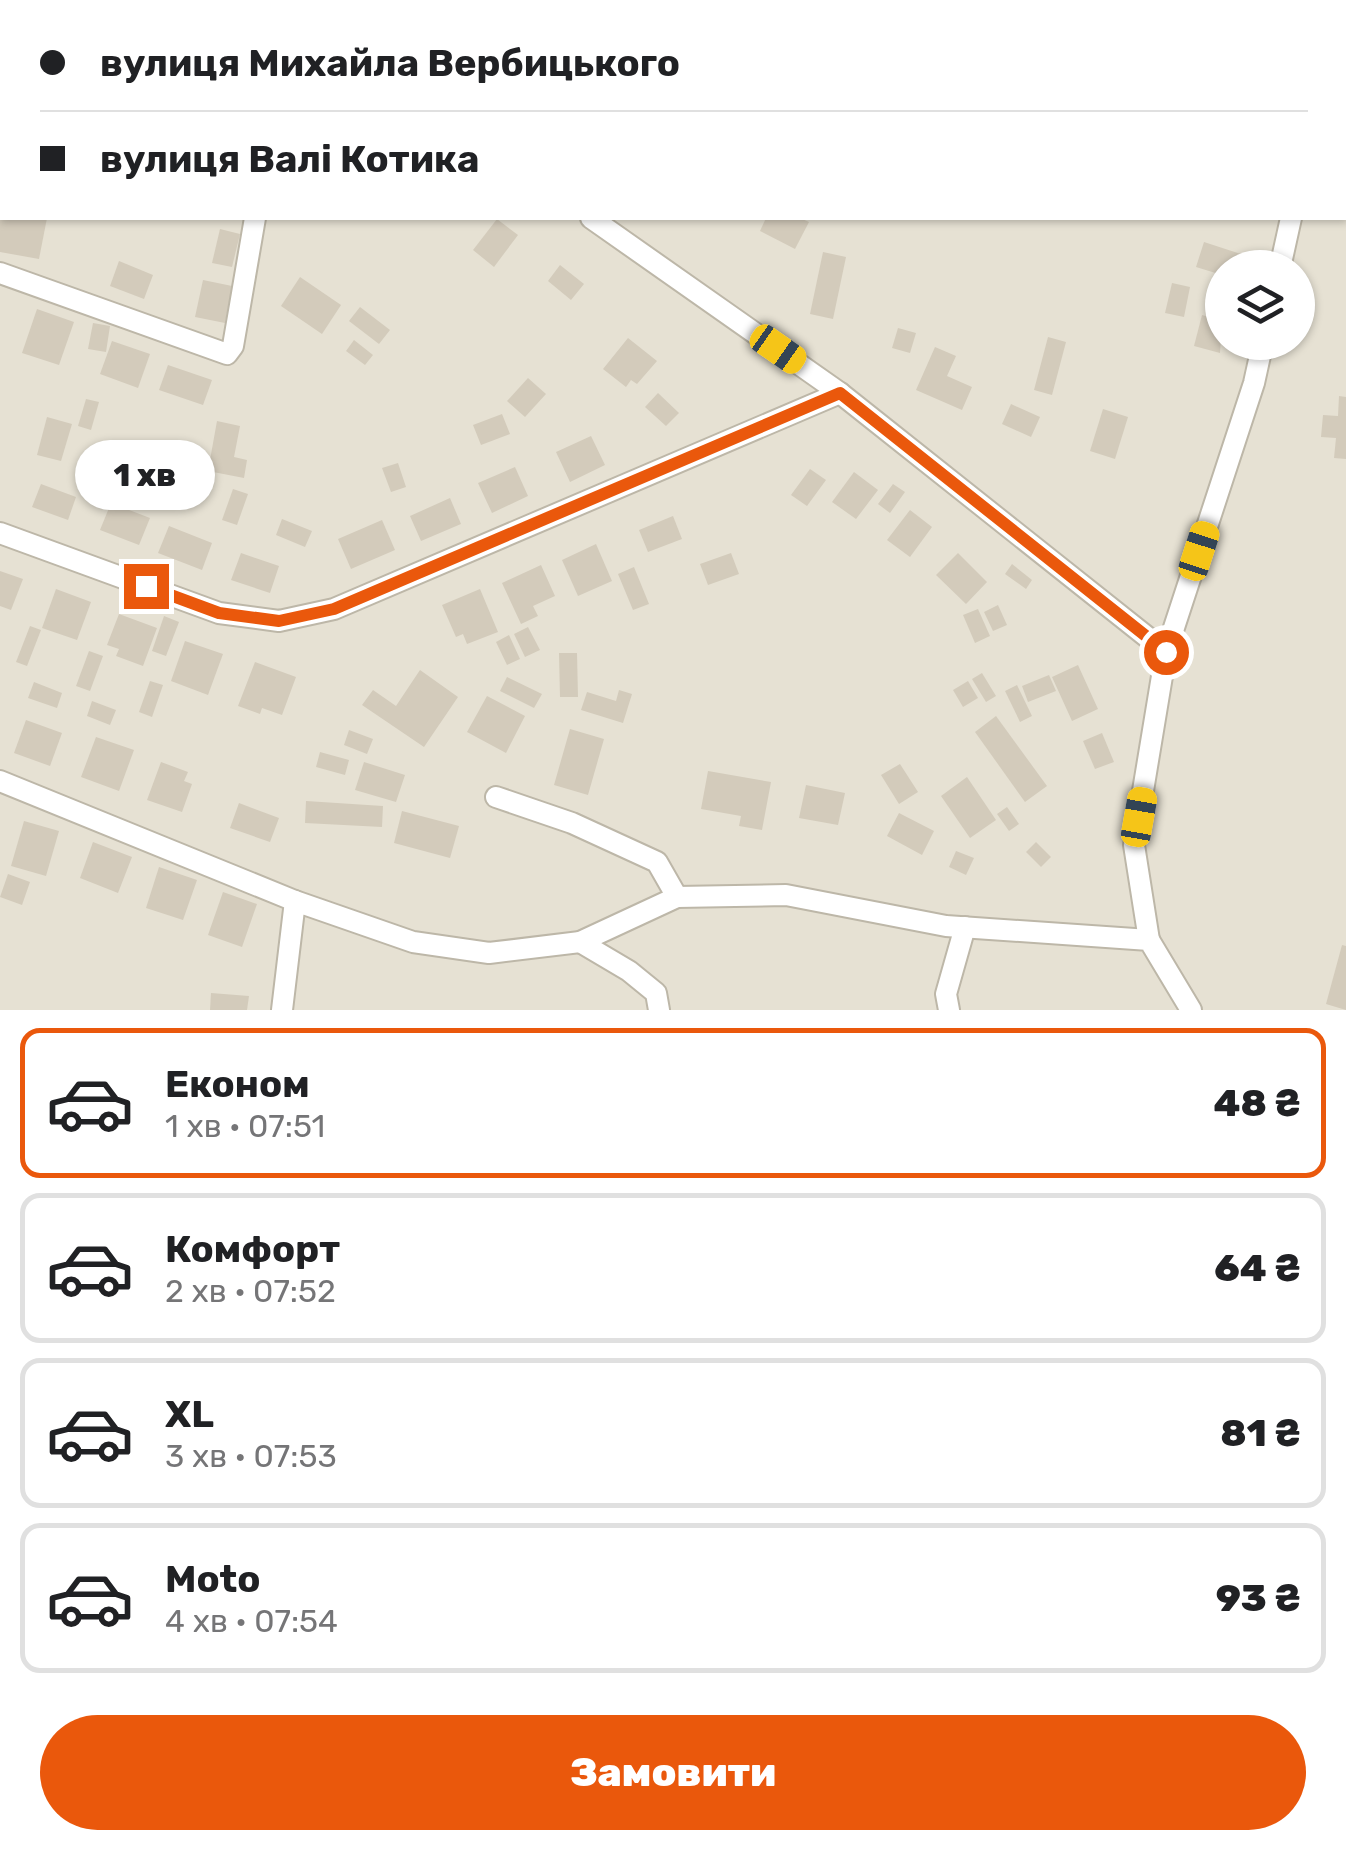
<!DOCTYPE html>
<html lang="uk">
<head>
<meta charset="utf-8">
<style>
  :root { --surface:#fff; --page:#f2f2f2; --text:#202124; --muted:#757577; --line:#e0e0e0; --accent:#ea580c }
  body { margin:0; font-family:Rubik,sans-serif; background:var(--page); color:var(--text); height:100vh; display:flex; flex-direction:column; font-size:38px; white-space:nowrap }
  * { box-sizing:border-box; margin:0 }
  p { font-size:32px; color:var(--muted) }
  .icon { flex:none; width:55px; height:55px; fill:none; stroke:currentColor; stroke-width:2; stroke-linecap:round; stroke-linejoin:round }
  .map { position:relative; height:1010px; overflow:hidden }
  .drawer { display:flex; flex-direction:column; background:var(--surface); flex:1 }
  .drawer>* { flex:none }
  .hud { position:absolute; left:0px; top:0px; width:1348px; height:220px; box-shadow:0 2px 8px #0004; display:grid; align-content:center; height:220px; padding:0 40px; background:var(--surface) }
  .controls { position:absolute; left:1205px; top:250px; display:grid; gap:20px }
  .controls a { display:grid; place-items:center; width:110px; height:110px; border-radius:50%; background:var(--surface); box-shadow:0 2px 8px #0004; font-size:50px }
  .end { position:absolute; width:45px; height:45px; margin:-22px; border:12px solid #ea580c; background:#fff; box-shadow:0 0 0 5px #fff }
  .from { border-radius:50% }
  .bubble { position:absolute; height:70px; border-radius:35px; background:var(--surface); box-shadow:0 2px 8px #0004; font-size:32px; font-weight:800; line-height:70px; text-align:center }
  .car { position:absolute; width:30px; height:60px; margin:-30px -15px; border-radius:12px; box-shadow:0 0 8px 2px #0007; background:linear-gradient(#f5c518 24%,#345 0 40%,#f5c518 0 76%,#345 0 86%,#f5c518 0) }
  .hud b { display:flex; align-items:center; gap:35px; height:95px; font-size:38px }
  .hud b+b { border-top:2px solid var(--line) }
  .hud i { width:25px; height:25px; background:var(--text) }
  ul { padding:18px 0 0; list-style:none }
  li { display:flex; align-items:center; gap:30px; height:150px; margin:0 20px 15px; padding:0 20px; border:5px solid var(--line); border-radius:20px }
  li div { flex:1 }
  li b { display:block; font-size:38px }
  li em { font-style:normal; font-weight:800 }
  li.current { border-color:var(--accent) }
  li>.icon { width:90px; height:90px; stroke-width:1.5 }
  .action { display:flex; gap:20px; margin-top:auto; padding:20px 40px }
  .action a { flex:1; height:115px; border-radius:60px; background:var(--accent); color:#fff; font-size:40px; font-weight:800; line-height:115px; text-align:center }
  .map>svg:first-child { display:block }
  .residential { fill:#e6e1d3; fill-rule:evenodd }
  .building { fill:#d3cbbb }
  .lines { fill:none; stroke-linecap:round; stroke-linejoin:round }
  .street-casing { stroke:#bdb7a8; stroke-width:24 }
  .secondary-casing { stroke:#d1c596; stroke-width:34 }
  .street { stroke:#fff; stroke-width:20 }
  .secondary { stroke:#fdf3c4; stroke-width:30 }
  .route { stroke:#ea580c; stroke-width:12 }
</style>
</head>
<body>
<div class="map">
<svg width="1346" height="1010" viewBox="0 0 1346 1010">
  <rect width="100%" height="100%" fill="#f2efe5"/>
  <path class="residential" d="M0,0L1156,2H2V218H1345L1346,123V1010H0ZM1222,268H1298V342H1222Z"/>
  <g class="building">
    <path d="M0,218H47L39,259L0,252Z"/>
    <path d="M766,218H800L809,222L795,249L760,231Z"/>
    <path d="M497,219L518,235L494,267L473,250Z"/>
    <path d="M220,229L240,234L232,267L212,263Z"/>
    <path d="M1204,242L1250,257L1247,268H1222V275L1196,267Z"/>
    <path d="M823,252L846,257L833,319L810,314Z"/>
    <path d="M119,261L153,275L144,299L110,286Z"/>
    <path d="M560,265L584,284L571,300L548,281Z"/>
    <path d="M300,277L341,305L322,334L281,306Z"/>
    <path d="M203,280L232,286L225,323L195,317Z"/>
    <path d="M1172,283L1190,287L1184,317L1165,313Z"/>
    <path d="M360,307L390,330L379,344L349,321Z"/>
    <path d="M37,309L74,322L59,365L22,353Z"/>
    <path d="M1202,315L1222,321L1220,353L1194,346Z"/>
    <path d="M93,323L110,326L106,352L88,349Z"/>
    <path d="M898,328L916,333L910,353L892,348Z"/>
    <path d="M1048,337L1066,342L1052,395L1034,390Z"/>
    <path d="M628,338L657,361L637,384L631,380L626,387L603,369Z"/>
    <path d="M354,340L373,355L365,365L346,351Z"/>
    <path d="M112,341L150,354L138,388L100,374Z"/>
    <path d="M935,347L956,356L947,376L972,387L962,410L916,390Z"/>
    <path d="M168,365L212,380L203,405L159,390Z"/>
    <path d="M528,378L546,394L525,417L507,401Z"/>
    <path d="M658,393L679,413L666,426L645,407Z"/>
    <path d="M1339,396L1346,397V459L1334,458L1336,438L1321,437L1323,415L1338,416Z"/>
    <path d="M86,399L99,402L91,430L78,426Z"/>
    <path d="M1011,404L1040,417L1031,437L1002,424Z"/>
    <path d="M1103,409L1128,417L1115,459L1090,451Z"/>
    <path d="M502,414L510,434L481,445L473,425Z"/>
    <path d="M47,417L72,424L61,461L37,455Z"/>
    <path d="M217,421L240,426L234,457L247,460L244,478L208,471Z"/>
    <path d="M591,436L605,465L570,482L556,452Z"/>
    <path d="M118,446L134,451L124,480L108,474Z"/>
    <path d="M398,463L406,487L391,492L382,468Z"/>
    <path d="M515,467L528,496L492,513L478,483Z"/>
    <path d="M810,469L826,480L807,506L791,495Z"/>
    <path d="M854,472L878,490L856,519L832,502Z"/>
    <path d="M41,484L76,497L68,520L32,507Z"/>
    <path d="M893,484L905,492L890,513L878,504Z"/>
    <path d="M233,489L248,494L237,525L222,520Z"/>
    <path d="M450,498L461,524L421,541L410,516Z"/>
    <path d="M111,503L150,518L139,545L100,530Z"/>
    <path d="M910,510L932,527L910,557L887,540Z"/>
    <path d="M673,516L682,539L648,552L639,530Z"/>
    <path d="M282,519L312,531L305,547L276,535Z"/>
    <path d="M382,520L395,550L351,569L338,539Z"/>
    <path d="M169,526L212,543L202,570L158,553Z"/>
    <path d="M596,544L612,581L578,596L562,560Z"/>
    <path d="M241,553L279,566L270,593L231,580Z"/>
    <path d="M731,553L739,574L708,585L700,564Z"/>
    <path d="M958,553L987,582L966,604L936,575Z"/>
    <path d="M1012,564L1032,580L1026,589L1005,574Z"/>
    <path d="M541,565L555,596L533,606L538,616L521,624L502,583Z"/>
    <path d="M634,567L649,604L633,610L618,574Z"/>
    <path d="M0,571L23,579L11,610L0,606Z"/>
    <path d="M56,589L91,602L77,640L42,628Z"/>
    <path d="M480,589L498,632L467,644L463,634L456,637L442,605Z"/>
    <path d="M998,605L1007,625L993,631L984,612Z"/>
    <path d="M978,609L990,636L975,643L963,615Z"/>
    <path d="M119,614L157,628L143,666L116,656L119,649L107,645Z"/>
    <path d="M164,616L179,622L166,656L152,651Z"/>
    <path d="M30,626L41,630L27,666L16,662Z"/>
    <path d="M528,627L540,650L525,657L514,634Z"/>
    <path d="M509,635L520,659L507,665L496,642Z"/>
    <path d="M185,641L223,654L208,695L171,681Z"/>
    <path d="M89,651L103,656L90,691L76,686Z"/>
    <path d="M559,653H577L578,697H560Z"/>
    <path d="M255,662L296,677L282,715L262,708L260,714L238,706Z"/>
    <path d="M1078,665L1098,709L1072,721L1052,677Z"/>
    <path d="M420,670L458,697L424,747L362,705L373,690L396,706Z"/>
    <path d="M982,673L996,696L986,702L972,679Z"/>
    <path d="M1049,675L1056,691L1028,702L1022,686Z"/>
    <path d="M507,677L542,694L534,708L500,691Z"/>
    <path d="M150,681L163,685L152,717L139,712Z"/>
    <path d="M968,681L978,698L963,707L953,690Z"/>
    <path d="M34,682L62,693L57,708L28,698Z"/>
    <path d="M1017,685L1032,716L1020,722L1005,691Z"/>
    <path d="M619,690L632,694L623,723L581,710L587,692L616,701Z"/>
    <path d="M487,696L525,716L506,753L467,732Z"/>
    <path d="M92,701L116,710L110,725L87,716Z"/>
    <path d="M996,716L1047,786L1025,802L975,732Z"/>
    <path d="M26,720L62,733L50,766L14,753Z"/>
    <path d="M570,729L604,739L588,795L554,785Z"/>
    <path d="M349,730L373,739L367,754L344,745Z"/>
    <path d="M1102,733L1114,762L1095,769L1083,741Z"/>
    <path d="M96,737L134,750L119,791L81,777Z"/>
    <path d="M320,752L349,760L345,775L316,767Z"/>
    <path d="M161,762L188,772L184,781L192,784L182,812L147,800Z"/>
    <path d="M364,762L405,775L396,802L355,790Z"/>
    <path d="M900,764L918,792L899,804L881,775Z"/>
    <path d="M708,771L771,782L762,830L739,826L741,816L701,809Z"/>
    <path d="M967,777L996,820L970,838L941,796Z"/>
    <path d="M806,785L845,793L838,825L799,818Z"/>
    <path d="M306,801L383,806L382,827L305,823Z"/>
    <path d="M239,803L279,818L270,842L230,828Z"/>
    <path d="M1007,807L1019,824L1009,831L997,814Z"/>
    <path d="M402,811L459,826L450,858L394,843Z"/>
    <path d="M899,813L934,831L922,855L887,836Z"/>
    <path d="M24,821L59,831L46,876L11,866Z"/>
    <path d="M93,842L132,857L118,893L80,878Z"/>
    <path d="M1036,842L1051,857L1041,867L1026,852Z"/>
    <path d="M956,851L974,858L966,875L949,867Z"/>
    <path d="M159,867L197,880L183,920L146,908Z"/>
    <path d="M8,874L30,882L22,905L0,897Z"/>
    <path d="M223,892L257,904L242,947L208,935Z"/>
    <path d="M1342,945L1346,946V1010L1326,1004Z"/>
    <path d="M211,993L249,996L247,1010H210Z"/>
  </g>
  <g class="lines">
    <defs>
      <g id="street">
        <path d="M282,0L286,2"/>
        <path d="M17,2L22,0"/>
        <path d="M1337,2L1338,0"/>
        <path d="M0,6L2,5"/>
        <path d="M591,218L840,393L1166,652"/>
        <path d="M1280,268L1291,218"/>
        <path d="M0,273L227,354L233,346L255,218"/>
        <path d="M0,533L219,613L279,621L334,609L840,393"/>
        <path d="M0,781L295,901"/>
        <path d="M496,797L572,823L657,862L677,897"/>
        <path d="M1149,940L1134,845L1166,652L1254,383L1263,342"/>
        <path d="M580,942L629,971L656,993L659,1010"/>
        <path d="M282,1010L295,901L413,942L489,953L580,942L677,897L786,895L946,926L1149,940L1191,1010"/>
        <path d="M949,1010L946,994L965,927"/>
      </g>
      <g id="secondary">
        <path d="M1196,0L1200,2"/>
        <path d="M1345,90H1346"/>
      </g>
    </defs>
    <use href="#street" class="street-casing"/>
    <use href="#secondary" class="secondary-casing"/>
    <use href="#street" class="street"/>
    <use href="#secondary" class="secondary"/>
  </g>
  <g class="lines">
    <path class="route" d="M146,586L219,613L279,621L334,609L840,393L1166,652"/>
  </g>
</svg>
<div class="controls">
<a><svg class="icon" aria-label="layers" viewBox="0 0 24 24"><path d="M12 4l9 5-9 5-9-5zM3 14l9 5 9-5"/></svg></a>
</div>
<i class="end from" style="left:1166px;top:652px"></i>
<i class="end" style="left:146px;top:586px"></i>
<div class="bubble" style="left:75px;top:440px;width:140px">1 хв</div>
<i class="car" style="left:778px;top:349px;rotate:125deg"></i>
<i class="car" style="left:1199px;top:551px;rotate:18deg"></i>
<i class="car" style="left:1139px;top:817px;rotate:10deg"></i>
<div class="hud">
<b><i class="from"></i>вулиця Михайла Вербицького</b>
<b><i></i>вулиця Валі Котика</b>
</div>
</div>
<section class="drawer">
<ul>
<li class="current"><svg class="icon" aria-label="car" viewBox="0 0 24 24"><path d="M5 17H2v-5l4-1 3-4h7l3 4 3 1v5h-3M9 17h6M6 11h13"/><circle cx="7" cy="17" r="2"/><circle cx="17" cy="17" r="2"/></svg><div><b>Економ</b><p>1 хв · 07:51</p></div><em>48 ₴</em></li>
<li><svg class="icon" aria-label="car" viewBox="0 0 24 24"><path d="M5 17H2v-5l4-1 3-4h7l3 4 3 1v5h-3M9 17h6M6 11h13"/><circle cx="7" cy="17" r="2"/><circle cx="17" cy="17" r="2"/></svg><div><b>Комфорт</b><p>2 хв · 07:52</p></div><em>64 ₴</em></li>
<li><svg class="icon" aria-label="car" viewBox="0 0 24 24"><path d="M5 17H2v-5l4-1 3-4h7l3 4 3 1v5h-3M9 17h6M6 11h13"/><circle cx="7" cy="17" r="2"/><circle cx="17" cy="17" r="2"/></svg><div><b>XL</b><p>3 хв · 07:53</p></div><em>81 ₴</em></li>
<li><svg class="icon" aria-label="car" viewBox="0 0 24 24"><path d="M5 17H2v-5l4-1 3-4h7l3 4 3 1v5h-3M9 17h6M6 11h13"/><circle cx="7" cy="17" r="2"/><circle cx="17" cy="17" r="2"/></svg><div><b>Moto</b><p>4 хв · 07:54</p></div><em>93 ₴</em></li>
</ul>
<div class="action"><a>Замовити</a></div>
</section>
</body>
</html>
